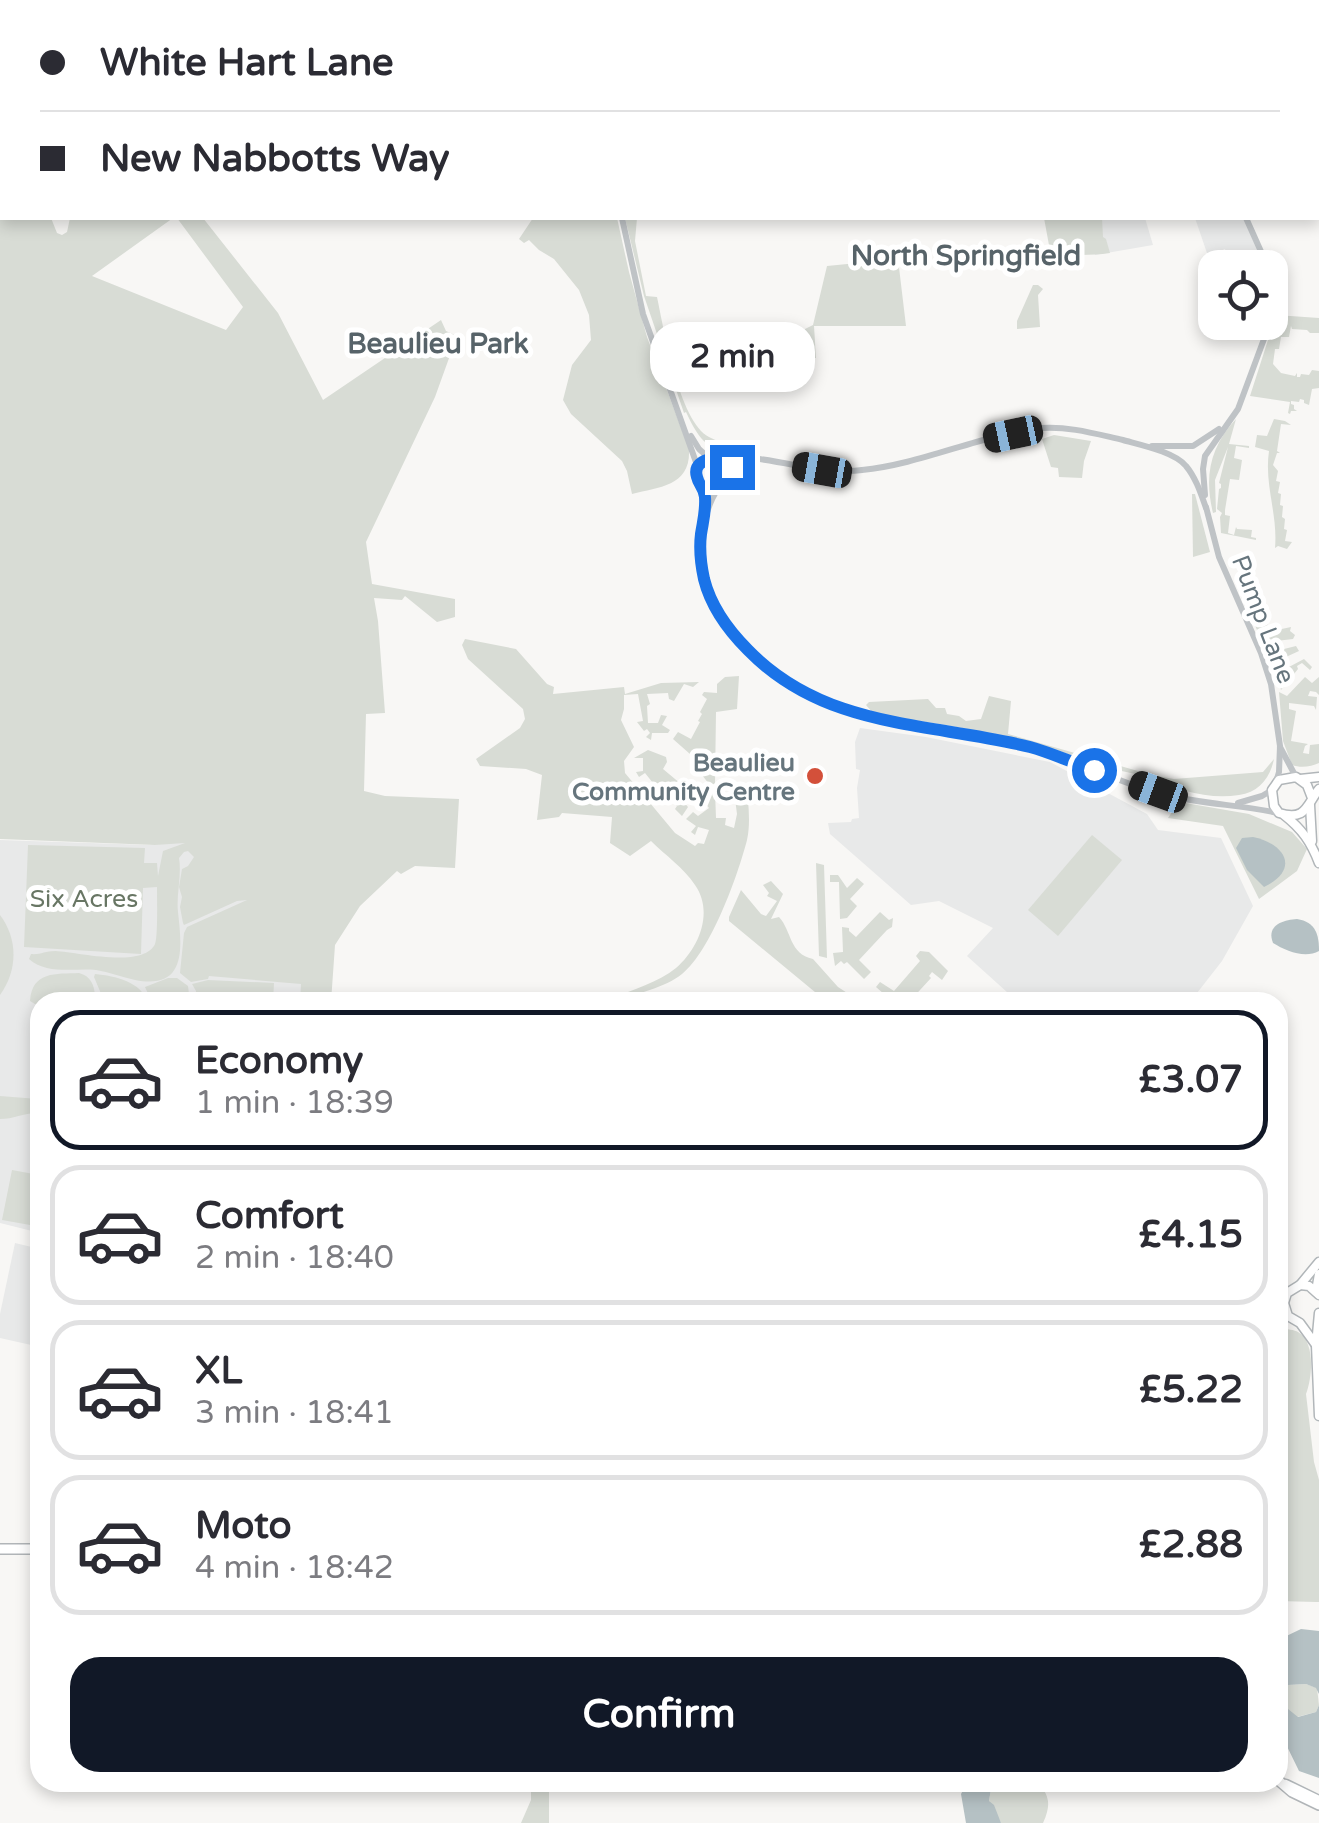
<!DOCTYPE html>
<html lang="en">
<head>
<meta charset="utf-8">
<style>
  :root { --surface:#fff; --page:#f2f2f3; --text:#2b2b33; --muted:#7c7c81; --line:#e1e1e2; --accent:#111827 }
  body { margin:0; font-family:"Varela Round",sans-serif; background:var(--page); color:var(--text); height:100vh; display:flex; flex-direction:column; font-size:38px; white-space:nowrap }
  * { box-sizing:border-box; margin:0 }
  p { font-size:32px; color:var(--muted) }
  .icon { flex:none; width:55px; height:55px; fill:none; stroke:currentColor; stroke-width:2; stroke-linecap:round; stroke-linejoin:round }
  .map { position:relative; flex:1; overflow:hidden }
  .details { position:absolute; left:30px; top:992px; width:1258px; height:800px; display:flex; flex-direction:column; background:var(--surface); border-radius:30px; box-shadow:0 5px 15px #0003 }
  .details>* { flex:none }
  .hud { position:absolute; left:0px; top:0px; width:1320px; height:220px; box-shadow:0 5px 15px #0003; display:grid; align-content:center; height:220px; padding:0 40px; background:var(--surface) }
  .tools { position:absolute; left:1198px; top:250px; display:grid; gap:20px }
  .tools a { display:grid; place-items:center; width:90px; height:90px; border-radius:20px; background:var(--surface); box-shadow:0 5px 15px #0003; font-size:50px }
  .end { position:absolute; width:45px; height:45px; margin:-22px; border:12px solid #1a73e8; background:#fff; box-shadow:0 0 0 5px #fff }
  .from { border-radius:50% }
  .bubble { position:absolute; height:70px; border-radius:30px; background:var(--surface); box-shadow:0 5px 15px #0003; font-size:32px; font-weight:800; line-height:70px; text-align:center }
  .car { position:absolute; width:30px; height:60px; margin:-30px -15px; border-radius:12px; box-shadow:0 0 8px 2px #0007; background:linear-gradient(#222 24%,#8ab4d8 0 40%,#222 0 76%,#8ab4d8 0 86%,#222 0) }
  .hud b { display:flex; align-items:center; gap:35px; height:95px; font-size:38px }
  .hud b+b { border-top:2px solid var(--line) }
  .hud i { width:25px; height:25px; background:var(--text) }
  ul { padding:18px 0 0; list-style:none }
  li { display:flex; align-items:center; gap:30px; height:140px; margin:0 20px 15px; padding:0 20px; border:5px solid var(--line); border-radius:30px }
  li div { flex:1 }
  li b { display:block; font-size:38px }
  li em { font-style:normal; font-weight:800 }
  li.active { border-color:var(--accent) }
  li>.icon { width:90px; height:90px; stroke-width:1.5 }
  .button { display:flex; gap:20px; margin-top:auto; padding:20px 40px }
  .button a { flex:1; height:115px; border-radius:30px; background:var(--accent); color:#fff; font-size:40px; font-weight:800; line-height:115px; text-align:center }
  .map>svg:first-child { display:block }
  .built { fill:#e8e9e9 }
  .green { fill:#d8dcd5 }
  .water { fill:#b5c1c4 }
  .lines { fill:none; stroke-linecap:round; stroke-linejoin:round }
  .primary-casing { stroke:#b1b6b9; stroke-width:11 }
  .trunk-casing { stroke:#b1b5b8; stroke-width:12 }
  .tertiary { stroke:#bfc3c6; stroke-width:6 }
  .primary { stroke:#fff; stroke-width:8 }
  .trunk { stroke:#fff; stroke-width:9 }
  .rail-casing { stroke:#9fa6aa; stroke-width:6 }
  .rail { stroke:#fff; stroke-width:2.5; stroke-dasharray:8; stroke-linecap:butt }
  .route { stroke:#1a73e8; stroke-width:12 }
  .poi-dot { fill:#d3503a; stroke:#fff; stroke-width:4 }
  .labels { text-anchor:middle; stroke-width:10; stroke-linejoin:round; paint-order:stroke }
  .street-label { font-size:25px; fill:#66757d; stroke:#fff }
  .poi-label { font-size:25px; font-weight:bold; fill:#66757d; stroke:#fff; text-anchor:end }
  .park-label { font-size:25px; fill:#687664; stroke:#fff }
  .neighbourhood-label { font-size:28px; font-weight:bold; fill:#576369; stroke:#fff }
</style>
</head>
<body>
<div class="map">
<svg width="1319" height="1823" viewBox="0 0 1319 1823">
  <rect width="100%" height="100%" fill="#f8f7f5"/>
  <g class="built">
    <path d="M1093,218H1145L1153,245L1095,255Z"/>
    <path d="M1195,218H1244L1258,249L1261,267H1231L1225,249L1208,256Z"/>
    <path d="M860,728L926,737L1050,762L1147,814L1158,830L1221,838L1253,906L1222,961L1190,1002H1018L967,956L993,928L939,901L911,905L830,834L828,823L851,822L852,819L859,818L857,788L860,770L856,769L855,742Z"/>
    <path d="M274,834L304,959L300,1002H40V1233L0,1223V840L150,845Z"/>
    <path d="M15,1243L40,1249V1347L0,1338V1314Z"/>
  </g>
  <g class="green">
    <path d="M2,139V218H51L57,233L62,235L67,232L70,218H173L92,276L226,330L243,307L177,218H203L278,313L323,400L441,320L446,331L457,336L435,397L366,542L372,584L455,599V617L437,622L405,596L402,600L374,598L378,621L385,713L366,714L364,791L385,796L459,799L455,868L415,866L401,874L397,871L360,906L335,945L331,1002H300L301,984L209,976L208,979L191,982L180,973L184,933L187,927L247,900L237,901L184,925L183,923L180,907L182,897L179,887L182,869L188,866L194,857L188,851L184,852L179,858C182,876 176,895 178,912C182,948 187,990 135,980C122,977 109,972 96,970C74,968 47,975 29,959L31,954C40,955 45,951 55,951C78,952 143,969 155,944C158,937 157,897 157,887L143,888L141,954L24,947L28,845L145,848L144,863H157L158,876L163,851L185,843L155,845L0,839V141Z"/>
    <path d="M533,218H617L629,272L647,337L689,449C691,486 660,487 632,494L627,471L622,461L571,414L563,400L572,365L591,340L589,315L579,290L554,259L539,250L529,240L524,243L519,239Z"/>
    <path d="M625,218H637L635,241L646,296L657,297C664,330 679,421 709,437C722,444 742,446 756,450C715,454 704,451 686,412L684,413L644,296Z"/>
    <path d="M1044,218H1102L1103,237L1106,239L1110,253C1090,256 1072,254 1051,256Z"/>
    <path d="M898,259L906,326H814L816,358H808L805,329L813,325L827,266Z"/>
    <path d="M1033,285H1038L1043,289L1038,295L1040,327L1017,329V321Z"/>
    <path d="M1276,315L1319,318V333H1310L1307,330L1292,329L1291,326L1289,337H1281L1279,349H1275L1273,364L1281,373L1295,376L1297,373V377H1300L1301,374L1309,375L1312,370L1319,371V388L1312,389L1309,405L1304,403V400L1300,399L1299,402L1291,401V404L1294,405V409L1297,411H1291L1290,414L1288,413L1290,402L1250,396Z"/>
    <path d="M1236,419L1229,444L1249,446V448L1236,446L1234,458L1242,460L1239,480L1230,479L1225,510V515L1230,516L1228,533L1234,535L1236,527L1237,529L1252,530L1251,537L1256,538V540L1221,533L1220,517L1222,513L1217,509L1219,489L1221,488V484L1219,483L1228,447L1215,480L1216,512L1213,513C1204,476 1210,447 1236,419Z"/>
    <path d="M1274,419L1285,421L1291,425L1281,424L1277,451L1280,453H1277L1273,465L1278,471L1276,481L1280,482L1278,493L1281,494L1280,505L1283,506L1282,517L1285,519L1284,529L1287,530L1285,541L1292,542L1287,549L1278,546L1275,548C1278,514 1264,485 1269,451L1255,447L1257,435L1267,436Z"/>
    <path d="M1054,435L1091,441L1084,461L1082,478L1059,477L1058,468L1051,467L1042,439Z"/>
    <path d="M1192,494H1195L1210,552L1193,557Z"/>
    <path d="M1261,613L1262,619L1266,618L1269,632L1262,634L1263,638L1277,630L1291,627L1290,631L1295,635L1293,639L1268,642V653L1296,646L1299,651L1275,662L1280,671L1287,670V668L1304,659L1312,667L1310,670L1302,663L1297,666L1298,669L1281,690L1278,679L1279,676L1276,674L1251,616Z"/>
    <path d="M465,639L516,649L547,684L554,687L553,694L624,687L625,694L661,683L699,682L693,687L684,684L674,701L669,699L668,693L647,694L650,704L647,706L648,723H658L661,715L667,716L662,725L670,730L668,733H652L651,740L646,737L650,733L647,729L644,731L637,722L643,721L638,694L624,695V709L621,720L634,747L624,761L625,773L675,833L695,846L698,843L704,844L709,830L698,827L695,835L691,832L696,826L686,819L693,812L698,816L709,808L703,801L706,792L715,791L716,818H726L725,825L734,828L737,814L734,791L748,792L749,789L753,791L754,800H748C749,813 750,826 747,840C738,875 711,951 682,974C665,988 637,993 616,1001L612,998C632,990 659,982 676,968C699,948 714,912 695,885C684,868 665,855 651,841L630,856L610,843L612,817L562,813L559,817L537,820L542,775L526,769L480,766L476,759L520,728L525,719L523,709L468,659L462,645Z"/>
    <path d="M739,676L737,709L716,712L715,784H709L702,775L707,769L673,739L678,732L691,739L700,722L698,721L702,714L700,712L707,699L702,695L704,692L717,693V684L725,677Z"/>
    <path d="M1305,677L1312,683L1319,677V695L1316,692L1310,691L1308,696L1317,697L1316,710L1314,706L1289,703V709L1296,711L1291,741L1308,744L1305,746L1303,753L1309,754L1310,745L1319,744V763C1311,767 1300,768 1292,765L1283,741L1279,692L1287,696Z"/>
    <path d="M989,696L1011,701L1008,734L1152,775L1174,779L1263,772L1274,759C1270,778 1259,792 1239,795C1209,800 1177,790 1149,778C1136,773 1119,771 1105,767C1085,762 1066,752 1046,747C994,732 940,724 887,716L872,712L866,705L869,702L928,699L936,708H945L947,714L959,716L966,721L981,719Z"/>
    <path d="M648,750L666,757L667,762L663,769L681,784L684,781L691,785L685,787L687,796L681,799L688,807L682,816L675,809L677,806L668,796L665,798L645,773L639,777L636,772L643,771V758H634Z"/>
    <path d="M1174,801L1249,814L1292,832L1307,849L1297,871L1259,899L1223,826L1168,818L1172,812Z"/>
    <path d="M1092,835L1122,860L1058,936L1028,910Z"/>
    <path d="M816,863L824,865L827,958L819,956Z"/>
    <path d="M830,875H838L847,888L857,878L864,884L850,899L857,906L847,918L840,919L839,882H830Z"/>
    <path d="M771,881L783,894L771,919L779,917C792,931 789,954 813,959L838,987L861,1002H827L729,921V917L741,890L761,914L766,916L777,901L767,896L769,893L763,885Z"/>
    <path d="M880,912L889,920L893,918L892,927L887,930L859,960L871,972L864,979L847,962L844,964L841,961L835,966L833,953L843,952L842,927L849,928V931L856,937Z"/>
    <path d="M0,915C18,939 18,970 0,995Z"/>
    <path d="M920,951L929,952L948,971L942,980L932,972L929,976L931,978L909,1002H893L876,987L880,982L894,991L920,961L916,956Z"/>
    <path d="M79,973C91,976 94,985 95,995L73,993L72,1002H40V1007L30,1001C32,971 56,974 79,973Z"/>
    <path d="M95,974C116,976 141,982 148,1002H112L111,997L102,996L94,977Z"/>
    <path d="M168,978H177L188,986L190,1002H152L145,987Z"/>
    <path d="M208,980L274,983L273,1002H195L196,991L192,984Z"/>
    <path d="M0,1096L38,1099L40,1102V1113C25,1112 14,1119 0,1119Z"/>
    <path d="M12,1170L39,1175L30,1225L2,1220Z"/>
    <path d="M1282,1328C1286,1329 1295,1330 1298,1332C1316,1342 1312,1379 1306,1394L1314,1462L1319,1480V1602H1316L1278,1601V1330Z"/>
    <path d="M1306,1684L1317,1688L1319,1705L1316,1712L1297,1717L1288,1710L1287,1685Z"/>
    <path d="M1038,1782C1050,1797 1051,1805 1043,1823H1001L989,1801L992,1783Z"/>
    <path d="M531,1783H549V1823H521L531,1800Z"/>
  </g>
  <g class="water">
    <path d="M1253,837C1286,844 1300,870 1264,887L1247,870L1236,848L1242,838Z"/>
    <path d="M1297,919C1316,922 1319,935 1319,951C1305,959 1286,951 1273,943C1266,925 1283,920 1297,919Z"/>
    <path d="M1301,1629L1319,1631V1694L1316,1688L1306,1684L1288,1685V1709L1298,1717L1316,1712L1319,1705V1778L1299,1771L1278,1728V1640Z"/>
    <path d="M967,1783H992L989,1801L994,1805L1001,1823H966L961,1794Z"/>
  </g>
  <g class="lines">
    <defs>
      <g id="primary">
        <path d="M95,2L98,0"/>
        <path d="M118,2L121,0"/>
        <path d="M0,66L2,65"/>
        <path d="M0,82L2,80"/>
        <path d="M1300,779L1319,777"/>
        <path d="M1312,798L1307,785L1296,777L1279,780L1272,790L1274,806L1279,813C1306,821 1306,806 1319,789"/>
        <path d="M1310,805L1312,841"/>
        <path d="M1284,815C1302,829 1311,842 1319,863"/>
        <path d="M1300,1285L1309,1286L1319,1295"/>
        <path d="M1316,1291L1319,1274"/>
        <path d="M1319,1313L1316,1345L1319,1416"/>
        <path d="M1316,1345L1300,1323L1288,1316L1284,1303L1287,1293L1300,1285L1319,1262"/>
        <path d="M1286,1784L1319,1800"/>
      </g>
      <g id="trunk">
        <path d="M0,1549H40"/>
        <path d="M1278,1780L1292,1792L1319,1805"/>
      </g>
    </defs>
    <use href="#primary" class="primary-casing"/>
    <use href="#trunk" class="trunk-casing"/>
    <g class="tertiary">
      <path d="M472,0L473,2"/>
      <path d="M730,2L732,0"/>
      <path d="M1180,2V0"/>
      <path d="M622,218L643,314L697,465"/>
      <path d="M1246,218L1263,256L1266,268"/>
      <path d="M1270,299V311"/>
      <path d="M691,436L699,449L710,459"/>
      <path d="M1152,446H1193L1219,429"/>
      <path d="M744,458C716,480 702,514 700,550C699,580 714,610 732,633C808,728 923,721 1029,747C1076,759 1119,784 1166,795C1202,804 1241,805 1278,813"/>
      <path d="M704,486L706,510"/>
      <path d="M716,486H704L697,479L698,466C720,444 793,467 824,470C836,471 849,472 862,470C922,464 980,435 1041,428C1069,426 1096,434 1123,440C1141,445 1175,452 1186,466C1196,478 1201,494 1206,508"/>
      <path d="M1205,495L1203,469L1205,456L1238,409L1264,339L1267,322"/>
      <path d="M1206,507L1219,557L1261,653L1271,684L1280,746L1279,772L1276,782"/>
      <path d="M1280,747L1296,777"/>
      <path d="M1238,803L1262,796L1272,790"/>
    </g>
    <use href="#primary" class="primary"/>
    <use href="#trunk" class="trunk"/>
    <defs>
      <g id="rail">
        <path d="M160,2L164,0"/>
        <path d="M0,118L2,117"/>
      </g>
    </defs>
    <use href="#rail" class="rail-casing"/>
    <use href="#rail" class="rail"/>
  </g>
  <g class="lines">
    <path class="route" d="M732,467L744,458C731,457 690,454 697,477C699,486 704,487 705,497C706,511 703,521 701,534C699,550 701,565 704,579C711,607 728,630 748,650C826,730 930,722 1030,747C1052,753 1073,763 1094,770"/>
  </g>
  <circle class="poi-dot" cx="815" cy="776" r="10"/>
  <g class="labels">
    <g class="street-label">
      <text transform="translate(1264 619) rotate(69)" y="9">Pump Lane</text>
    </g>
    <g class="poi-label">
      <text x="795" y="771">Beaulieu<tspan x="795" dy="29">Community Centre</tspan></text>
    </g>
    <g class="park-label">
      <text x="84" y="907">Six Acres</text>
    </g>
    <g class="neighbourhood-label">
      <text x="966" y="265">North Springfield</text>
      <text x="438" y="353">Beaulieu Park</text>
    </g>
  </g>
</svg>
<div class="tools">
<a><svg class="icon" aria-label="locate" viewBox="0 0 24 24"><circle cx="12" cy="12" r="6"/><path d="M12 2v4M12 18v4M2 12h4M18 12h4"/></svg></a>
</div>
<i class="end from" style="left:1094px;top:770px"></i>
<i class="end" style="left:732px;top:467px"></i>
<div class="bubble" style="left:650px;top:322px;width:165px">2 min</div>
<i class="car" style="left:1013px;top:434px;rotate:258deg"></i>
<i class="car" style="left:822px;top:470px;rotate:280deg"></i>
<i class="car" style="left:1158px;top:792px;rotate:290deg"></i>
<div class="hud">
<b><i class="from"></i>White Hart Lane</b>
<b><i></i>New Nabbotts Way</b>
</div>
<section class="details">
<ul>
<li class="active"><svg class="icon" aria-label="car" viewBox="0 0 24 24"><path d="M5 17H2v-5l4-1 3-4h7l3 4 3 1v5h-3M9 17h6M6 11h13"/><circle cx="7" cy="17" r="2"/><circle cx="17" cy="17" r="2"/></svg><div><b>Economy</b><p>1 min · 18:39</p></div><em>£3.07</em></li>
<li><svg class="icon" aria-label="car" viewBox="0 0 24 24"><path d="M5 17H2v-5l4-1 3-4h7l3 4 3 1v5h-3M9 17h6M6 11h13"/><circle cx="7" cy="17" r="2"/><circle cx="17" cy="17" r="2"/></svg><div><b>Comfort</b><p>2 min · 18:40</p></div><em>£4.15</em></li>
<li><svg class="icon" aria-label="car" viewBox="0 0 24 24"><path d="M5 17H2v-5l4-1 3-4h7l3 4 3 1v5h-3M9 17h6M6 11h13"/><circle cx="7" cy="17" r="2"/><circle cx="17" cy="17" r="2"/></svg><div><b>XL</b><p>3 min · 18:41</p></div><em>£5.22</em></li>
<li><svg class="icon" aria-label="car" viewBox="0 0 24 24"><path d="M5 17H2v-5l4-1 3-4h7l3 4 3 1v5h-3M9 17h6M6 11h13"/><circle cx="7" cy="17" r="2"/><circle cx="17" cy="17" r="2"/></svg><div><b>Moto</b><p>4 min · 18:42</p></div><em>£2.88</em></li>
</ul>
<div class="button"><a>Confirm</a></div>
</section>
</div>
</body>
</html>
